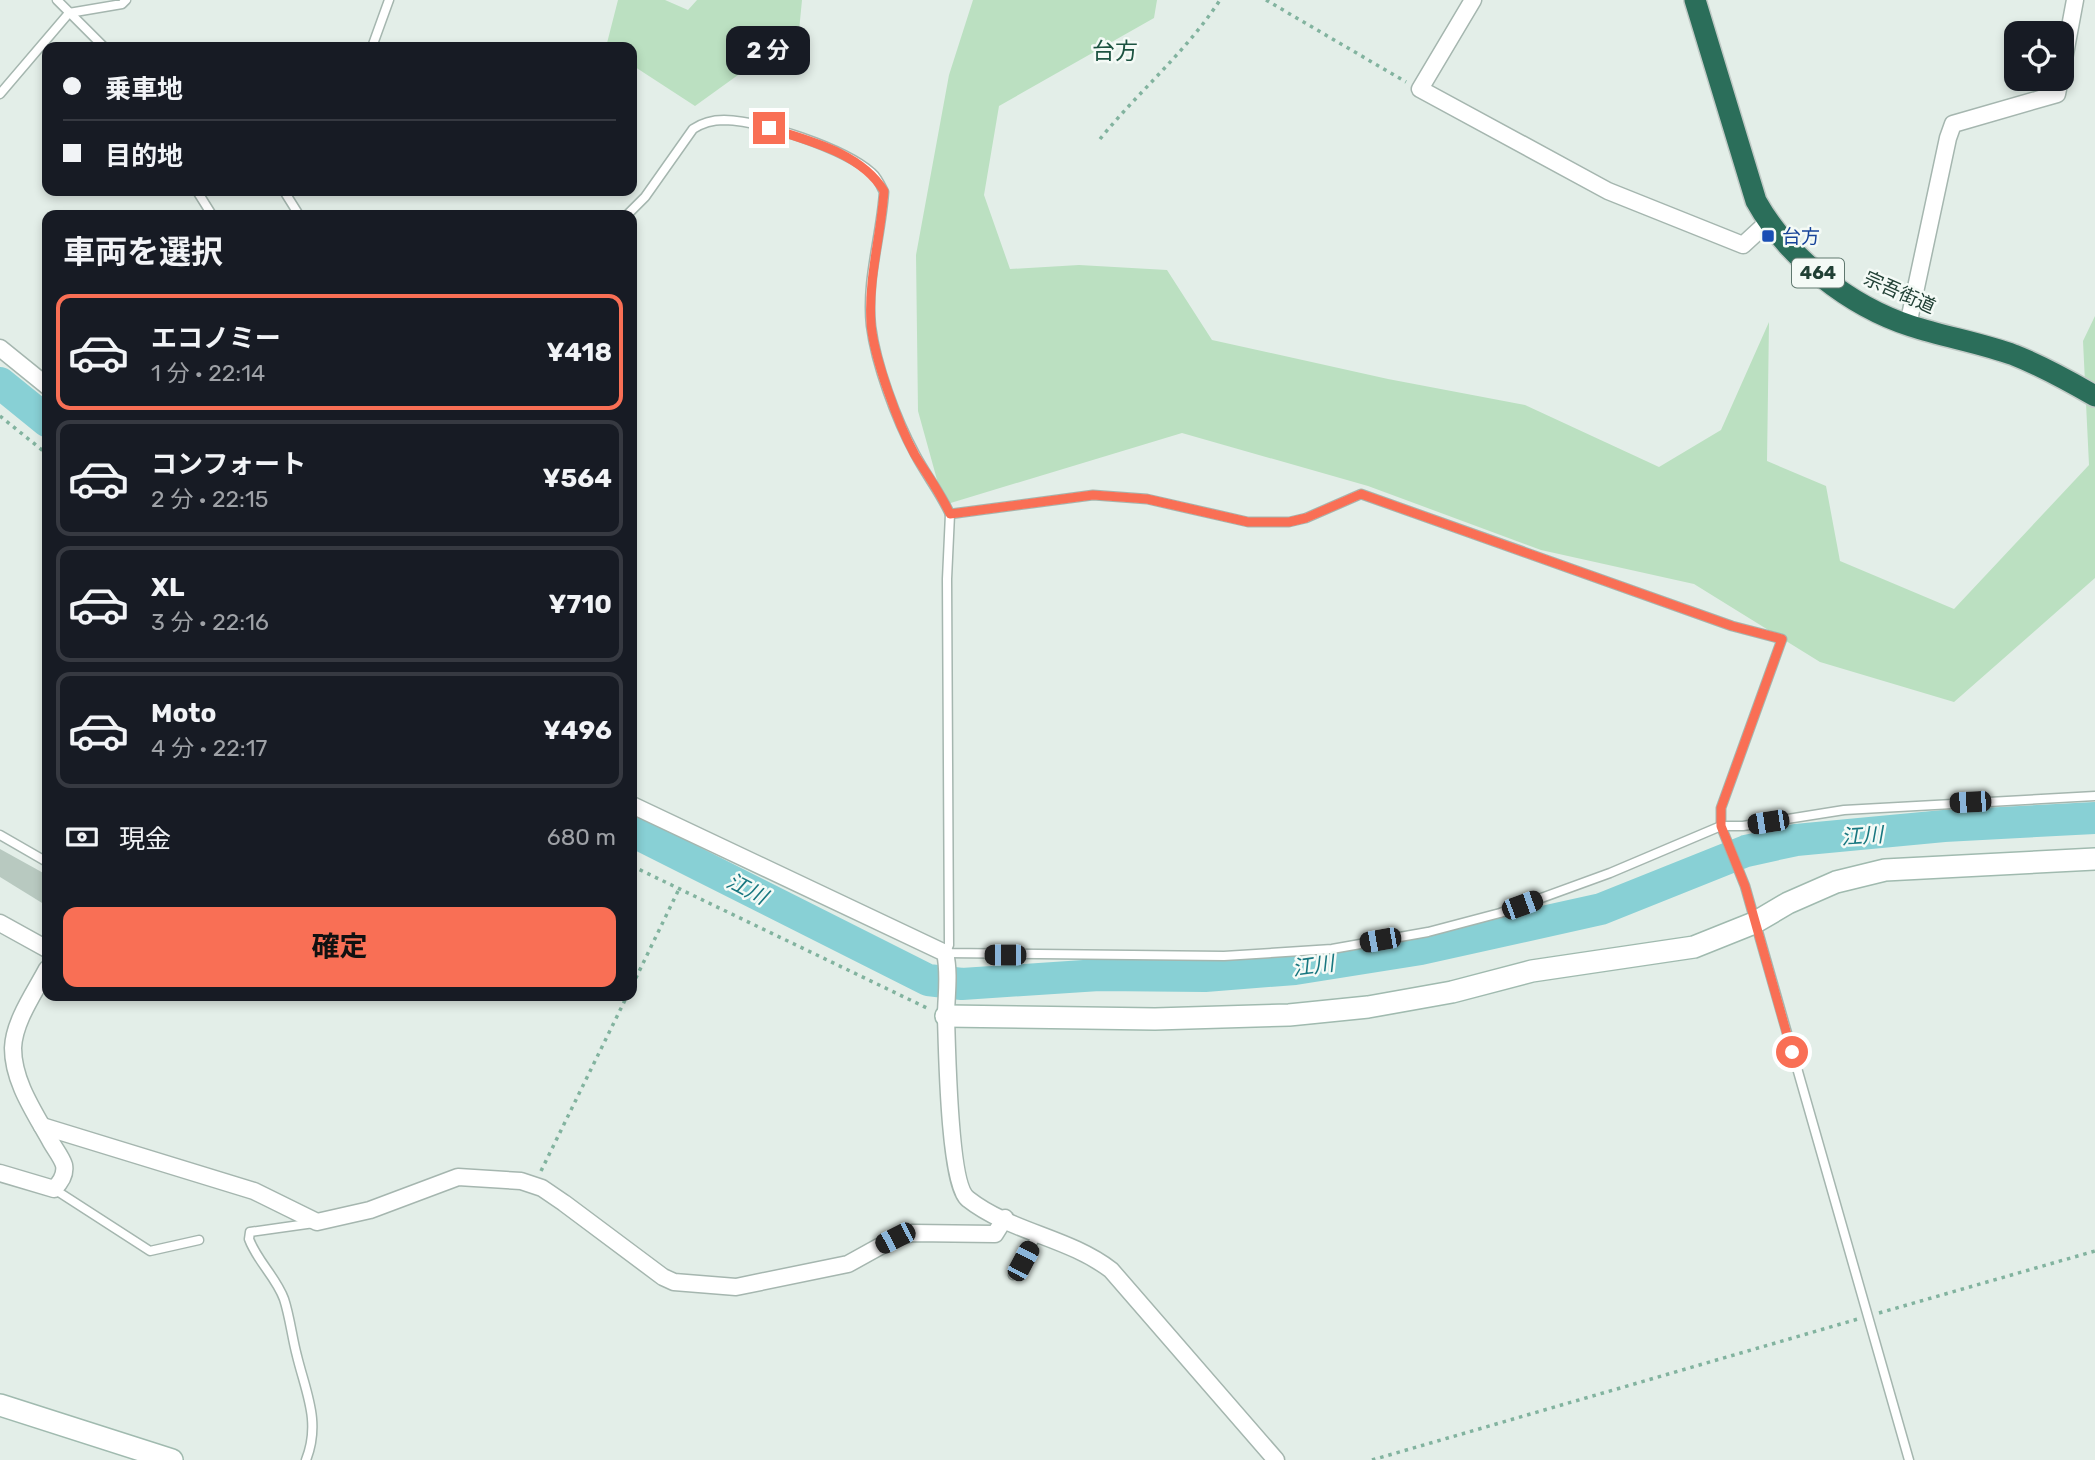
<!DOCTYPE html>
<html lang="ja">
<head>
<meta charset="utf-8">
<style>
  :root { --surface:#171b24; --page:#20242c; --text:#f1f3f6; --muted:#9ea1a6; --line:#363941; --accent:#f96f55 }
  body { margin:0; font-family:Rubik,"Noto Sans JP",sans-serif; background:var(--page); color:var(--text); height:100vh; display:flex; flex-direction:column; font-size:26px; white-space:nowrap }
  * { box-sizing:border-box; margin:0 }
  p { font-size:23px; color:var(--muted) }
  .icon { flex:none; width:38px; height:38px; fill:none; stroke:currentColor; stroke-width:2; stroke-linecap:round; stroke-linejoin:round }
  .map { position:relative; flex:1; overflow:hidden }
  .sheet { position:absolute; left:42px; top:210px; width:595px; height:791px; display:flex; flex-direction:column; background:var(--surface); border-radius:14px; box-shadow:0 4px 10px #0003 }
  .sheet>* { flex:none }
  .banner { position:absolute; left:42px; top:42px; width:595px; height:154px; border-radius:14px; box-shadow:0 4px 10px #0003; display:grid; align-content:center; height:154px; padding:0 21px; background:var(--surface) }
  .tools { position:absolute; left:2004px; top:21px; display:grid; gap:14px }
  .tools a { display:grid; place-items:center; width:70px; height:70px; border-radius:14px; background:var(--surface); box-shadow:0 4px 10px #0003; font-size:35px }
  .end { position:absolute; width:32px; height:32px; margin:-16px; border:9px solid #f96f55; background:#fff; box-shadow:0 0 0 4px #fff }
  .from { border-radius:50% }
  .bubble { position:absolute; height:49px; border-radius:14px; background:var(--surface); box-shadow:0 4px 10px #0003; font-size:23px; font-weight:700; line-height:49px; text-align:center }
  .car { position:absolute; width:21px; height:42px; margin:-21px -10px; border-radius:9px; box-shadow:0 0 5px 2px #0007; background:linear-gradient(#222 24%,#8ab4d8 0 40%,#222 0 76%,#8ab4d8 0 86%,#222 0) }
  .banner b { display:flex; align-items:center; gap:24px; height:66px; font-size:26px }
  .banner b+b { border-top:2px solid var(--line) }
  .banner i { width:18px; height:18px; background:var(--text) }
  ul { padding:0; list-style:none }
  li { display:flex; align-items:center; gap:21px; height:116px; margin:0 14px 10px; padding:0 7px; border:4px solid var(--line); border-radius:14px }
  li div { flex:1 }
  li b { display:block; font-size:26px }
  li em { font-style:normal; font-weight:700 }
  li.on { border-color:var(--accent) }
  li>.icon { width:63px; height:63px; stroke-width:1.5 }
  h2 { padding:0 21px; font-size:32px; line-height:84px }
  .pay { display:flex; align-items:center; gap:18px; height:77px; padding:0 21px; font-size:26px }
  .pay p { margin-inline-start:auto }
  .action { display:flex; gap:14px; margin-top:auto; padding:14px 21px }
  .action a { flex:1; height:80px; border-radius:14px; background:var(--accent); color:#111; font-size:28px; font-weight:700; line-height:80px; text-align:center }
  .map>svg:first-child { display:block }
  .green { fill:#bbe0c1 }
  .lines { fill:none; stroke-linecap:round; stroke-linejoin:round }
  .river { stroke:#88d0d5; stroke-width:32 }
  .building { fill:#b8c9c0 }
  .lane-casing { stroke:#a5b6af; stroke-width:11 }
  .street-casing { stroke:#a5b6af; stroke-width:19 }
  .secondary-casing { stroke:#a0baaf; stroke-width:24 }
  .highway-casing { stroke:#c1cac6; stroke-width:24 }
  .path { stroke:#82b39f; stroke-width:3.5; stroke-dasharray:3.5 5; stroke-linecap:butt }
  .lane { stroke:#fff; stroke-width:8 }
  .street { stroke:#fff; stroke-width:16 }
  .secondary { stroke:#fff; stroke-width:21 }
  .highway { stroke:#2b6e5a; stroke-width:21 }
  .route { stroke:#f96f55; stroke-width:9 }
  .transit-dot { fill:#1a4fb4; stroke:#f4faf6; stroke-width:2.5 }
  .labels { text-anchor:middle; stroke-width:5; stroke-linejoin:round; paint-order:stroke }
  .shield { fill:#f4faf6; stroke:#60786f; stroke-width:2 }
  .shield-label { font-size:18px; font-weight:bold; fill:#214035 }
  .transit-label { font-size:19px; fill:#164399; stroke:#f4faf6; text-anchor:start }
  .street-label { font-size:19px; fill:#214035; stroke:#f4faf6 }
  .water-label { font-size:21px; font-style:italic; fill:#187780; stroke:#f4faf6 }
  .quarter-label { font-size:23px; fill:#1c5341; stroke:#f4faf6 }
</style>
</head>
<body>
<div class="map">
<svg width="2095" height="1460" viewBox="0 0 2095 1460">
  <rect width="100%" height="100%" fill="#e3eee8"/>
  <g class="green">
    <path d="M618,0H665L688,10L697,0H802L799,31L695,106L632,65V47H606Z"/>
    <path d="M973,0H1157L1154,18L999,106L984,195L1010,269L1079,265L1167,270L1212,340L1388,379L1525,405L1659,467L1721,430L1769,322L1767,461L1826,486L1840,561L1954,609L2089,465L2083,341L2095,316V578L1954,702L1820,662L1694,584L1541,550L1368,486L1182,433L944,505L918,411L916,255L949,75Z"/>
  </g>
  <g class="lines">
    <g class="river">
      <path d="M0,383L47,421"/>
      <path d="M632,831L928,980L962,984L1099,975L1205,976L1295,969L1421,949L1601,909L1746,851L1796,840L1944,826L2095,818"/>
    </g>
  </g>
  <path class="building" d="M0,849L47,875V906L0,877Z"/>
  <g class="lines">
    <defs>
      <g id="lane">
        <path d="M57,0L104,47"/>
        <path d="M372,47L389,0"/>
        <path d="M0,94L69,13L122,4L126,0"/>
        <path d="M197,191L212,215"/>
        <path d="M284,191L299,215"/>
        <path d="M627,215L645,197L693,129C702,123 712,120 724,120C762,121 844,148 872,173C877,177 881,186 884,192C881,237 866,280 871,326C876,365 896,419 915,454C926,475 940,492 950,514L1093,495L1147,499L1248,522H1289L1306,518L1361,494L1732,626L1782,639L1721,808V826L1745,886L1909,1460"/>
        <path d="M950,514L947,579L949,945L945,953L1224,956L1332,949L1428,932L1500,913L1610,873L1721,826H1743L1844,810L2095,796"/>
        <path d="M0,835L47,862"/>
        <path d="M54,1189L150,1251L199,1240"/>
        <path d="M1013,1275L1038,1234"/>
        <path d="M306,1460C321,1422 306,1393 297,1356C292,1338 290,1317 284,1299C276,1277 257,1261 249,1239L250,1232L314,1223"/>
      </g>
      <g id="street">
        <path d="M1473,0L1420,89L1608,191L1743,245L1768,222"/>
        <path d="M2062,70L2075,0"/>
        <path d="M1908,325L1948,138L1953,124L2057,94L2060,79"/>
        <path d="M0,348L47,386"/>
        <path d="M632,805L945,953C950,974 946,996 946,1017C947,1047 949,1185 968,1199C1010,1232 1068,1237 1111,1270L1276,1460"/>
        <path d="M0,923L47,949"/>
        <path d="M42,1126L254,1191L317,1222L370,1210L458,1177L521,1181L542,1188L564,1203L663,1277L674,1282L736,1287L848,1264L895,1238L912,1233L995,1234L1005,1218"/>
        <path d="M0,1173L54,1189C60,1183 66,1175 64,1165C62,1158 55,1149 51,1142C35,1113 13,1082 13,1048C14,1021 35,992 47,969"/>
      </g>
      <g id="secondary">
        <path d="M946,1016L1155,1019L1289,1015L1368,1007L1452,992L1532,971L1694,947L1754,923L1788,903L1836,882L1885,870L2095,859"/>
        <path d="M0,1405L172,1460"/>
      </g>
      <path id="highway" d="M1695,0L1756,201C1787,257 1849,306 1911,326C1945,337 1981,343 2014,355C2042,366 2069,381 2095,396"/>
    </defs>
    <use href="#lane" class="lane-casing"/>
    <use href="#street" class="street-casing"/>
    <use href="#secondary" class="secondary-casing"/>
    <use href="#highway" class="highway-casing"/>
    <g class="path">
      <path d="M1266,0L1406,82"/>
      <path d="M1100,139C1139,91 1186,52 1220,0"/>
      <path d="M0,416L47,454"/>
      <path d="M632,866L929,1009"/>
      <path d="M632,986L679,889"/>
      <path d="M541,1171L627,996"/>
      <path d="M1879,1313L2095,1251"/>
      <path d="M1372,1460L1858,1319"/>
    </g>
    <use href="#lane" class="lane"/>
    <use href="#street" class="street"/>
    <use href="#secondary" class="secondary"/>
    <use href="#highway" class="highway"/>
  </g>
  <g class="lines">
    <path class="route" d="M769,128C810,141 861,153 884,191C881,236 868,278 871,324C874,358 898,424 915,455C927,475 940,492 950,514L1093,495L1147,499L1248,522H1289L1306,518L1361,494L1732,626L1782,639L1721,808V826L1745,886L1792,1052"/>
  </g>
  <rect class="transit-dot" x="1761" y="229" width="14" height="14" rx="3.5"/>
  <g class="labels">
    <rect class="shield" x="1792" y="258.5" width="52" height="29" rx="5"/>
    <g class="shield-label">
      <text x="1818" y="279">464</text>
    </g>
    <g class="transit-label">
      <text x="1782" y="243">台方</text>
    </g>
    <g class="street-label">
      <text transform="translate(1900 292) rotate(24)" y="7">宗吾街道</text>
    </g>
    <g class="water-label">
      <text transform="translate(1862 836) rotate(-4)" y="7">江川</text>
      <text transform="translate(747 889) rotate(27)" y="7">江川</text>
      <text transform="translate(1313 966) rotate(-8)" y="7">江川</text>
    </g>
    <g class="quarter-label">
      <text x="1115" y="59">台方</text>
    </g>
  </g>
</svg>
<div class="tools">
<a><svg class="icon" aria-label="locate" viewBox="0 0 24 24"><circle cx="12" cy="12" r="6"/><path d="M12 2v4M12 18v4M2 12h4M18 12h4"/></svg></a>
</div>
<i class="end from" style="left:1792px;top:1052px"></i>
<i class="end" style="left:769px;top:128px"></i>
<div class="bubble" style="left:726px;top:26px;width:84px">2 分</div>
<i class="car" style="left:1970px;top:802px;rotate:267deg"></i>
<i class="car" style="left:1768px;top:822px;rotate:261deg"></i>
<i class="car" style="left:1522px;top:905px;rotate:70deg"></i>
<i class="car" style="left:1380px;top:940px;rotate:260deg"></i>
<i class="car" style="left:1005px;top:955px;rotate:270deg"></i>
<i class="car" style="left:895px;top:1238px;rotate:243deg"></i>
<i class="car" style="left:1023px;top:1261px;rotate:28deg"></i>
<div class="banner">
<b><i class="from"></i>乗車地</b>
<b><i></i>目的地</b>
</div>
<section class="sheet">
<h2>車両を選択</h2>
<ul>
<li class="on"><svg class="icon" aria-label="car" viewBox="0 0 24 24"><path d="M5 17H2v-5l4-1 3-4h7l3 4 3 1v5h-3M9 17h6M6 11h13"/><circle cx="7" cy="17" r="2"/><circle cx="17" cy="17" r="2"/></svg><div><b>エコノミー</b><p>1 分 · 22:14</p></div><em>¥418</em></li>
<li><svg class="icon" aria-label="car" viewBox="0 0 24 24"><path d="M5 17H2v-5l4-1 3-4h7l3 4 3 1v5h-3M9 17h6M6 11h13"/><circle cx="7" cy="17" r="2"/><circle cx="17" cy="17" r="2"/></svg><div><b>コンフォート</b><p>2 分 · 22:15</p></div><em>¥564</em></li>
<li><svg class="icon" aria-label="car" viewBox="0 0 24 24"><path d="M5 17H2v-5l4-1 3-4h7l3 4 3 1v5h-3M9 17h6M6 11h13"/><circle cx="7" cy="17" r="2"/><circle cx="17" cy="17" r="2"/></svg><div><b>XL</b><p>3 分 · 22:16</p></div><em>¥710</em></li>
<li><svg class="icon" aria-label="car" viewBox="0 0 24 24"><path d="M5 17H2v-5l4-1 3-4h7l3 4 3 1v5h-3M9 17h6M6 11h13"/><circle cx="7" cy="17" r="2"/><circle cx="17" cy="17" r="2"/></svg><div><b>Moto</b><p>4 分 · 22:17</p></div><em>¥496</em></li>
</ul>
<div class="pay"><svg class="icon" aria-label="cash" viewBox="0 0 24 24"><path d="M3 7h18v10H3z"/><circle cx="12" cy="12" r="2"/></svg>現金<p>680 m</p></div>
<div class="action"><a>確定</a></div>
</section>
</div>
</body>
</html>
